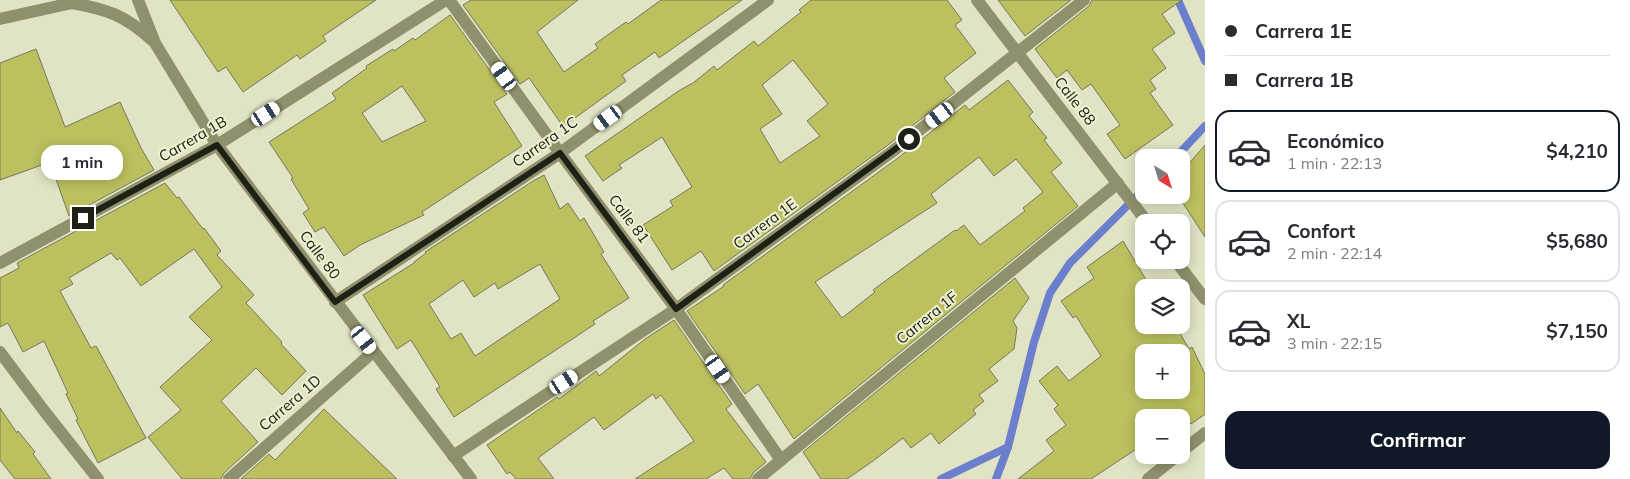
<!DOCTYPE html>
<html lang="es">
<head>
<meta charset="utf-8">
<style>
  :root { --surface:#fff; --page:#f2f2f3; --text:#2b2b33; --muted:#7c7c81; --line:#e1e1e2; --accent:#111827 }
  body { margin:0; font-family:Mulish,sans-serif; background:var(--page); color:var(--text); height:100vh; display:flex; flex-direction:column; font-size:19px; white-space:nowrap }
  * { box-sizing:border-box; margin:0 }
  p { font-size:16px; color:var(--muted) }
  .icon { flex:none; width:28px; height:28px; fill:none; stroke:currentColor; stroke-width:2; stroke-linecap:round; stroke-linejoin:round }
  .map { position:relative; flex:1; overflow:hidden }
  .drawer { display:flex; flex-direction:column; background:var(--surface); width:425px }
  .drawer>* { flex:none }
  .top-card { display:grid; align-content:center; height:110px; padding:0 20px; background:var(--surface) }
  .needle { width:32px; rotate:142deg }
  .controls { position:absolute; left:1135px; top:149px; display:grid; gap:10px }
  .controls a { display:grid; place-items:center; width:55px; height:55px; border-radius:10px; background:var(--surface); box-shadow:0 2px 12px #0003; font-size:25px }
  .end { position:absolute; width:22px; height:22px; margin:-11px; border:6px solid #202116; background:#fff; box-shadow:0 0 0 2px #fff }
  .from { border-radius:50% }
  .bubble { position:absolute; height:35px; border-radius:15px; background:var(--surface); box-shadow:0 2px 12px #0003; font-size:16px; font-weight:700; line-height:35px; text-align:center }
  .car { position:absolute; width:15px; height:30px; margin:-15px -8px; border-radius:6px; box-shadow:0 0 4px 1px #0007; background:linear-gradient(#fff 24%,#345 0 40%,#fff 0 76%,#345 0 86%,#fff 0) }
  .top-card b { display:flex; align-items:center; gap:18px; height:48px; font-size:19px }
  .top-card b+b { border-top:1px solid var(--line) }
  .top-card i { width:12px; height:12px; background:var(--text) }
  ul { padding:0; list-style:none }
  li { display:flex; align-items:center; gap:15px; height:82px; margin:0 10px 8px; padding:0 10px; border:2px solid var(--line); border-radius:15px }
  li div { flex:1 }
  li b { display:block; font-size:19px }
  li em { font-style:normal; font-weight:700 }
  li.active { border-color:var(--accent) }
  li>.icon { width:45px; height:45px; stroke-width:1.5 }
  .cta { display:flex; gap:10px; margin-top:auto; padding:10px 20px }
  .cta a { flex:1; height:58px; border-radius:15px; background:var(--accent); color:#fff; font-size:20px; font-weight:700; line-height:58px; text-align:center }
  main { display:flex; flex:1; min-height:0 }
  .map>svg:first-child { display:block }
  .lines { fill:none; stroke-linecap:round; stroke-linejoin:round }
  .stream { stroke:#6b7fcd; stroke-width:8 }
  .building { fill:#bcc05f; stroke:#76785d; fill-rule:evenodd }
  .minor { stroke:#8e916b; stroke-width:12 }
  .route { stroke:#202116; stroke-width:6 }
  .labels { text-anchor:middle; stroke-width:4; stroke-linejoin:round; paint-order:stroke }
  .street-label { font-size:15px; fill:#202116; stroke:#eef1d2 }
</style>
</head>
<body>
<main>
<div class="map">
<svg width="1205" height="479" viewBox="0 0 1205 479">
  <rect width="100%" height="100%" fill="#e1e3c5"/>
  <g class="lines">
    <g class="stream">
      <path d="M1178,0L1205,61"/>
      <path d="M1175,158L1205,126"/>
      <path d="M941,479L1008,447"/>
      <path d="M996,479L1008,447L1034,342L1050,293L1070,263L1144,189"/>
    </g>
  </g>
  <g class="building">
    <path d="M170,0H376L323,36L326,41L300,59L297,55L243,92L226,67L218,72Z"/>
    <path d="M471,0H578L537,32L564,72L598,48L595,44L626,22L628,24L661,0H742L659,58L655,52L622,75L626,81L564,126L562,125L529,78L520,84L463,5Z"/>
    <path d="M811,0H947L962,20L955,25L976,53L944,78L955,92L888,145L714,271L701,251L672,270L643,225L673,206L670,201L692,187L662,137L619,165L622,168L603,181L585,156L680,90L693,83L714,66L717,70L754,41L758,46L801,12L799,10ZM793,60L828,104L807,121L820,136L780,163L760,129L782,114L762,85Z"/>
    <path d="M998,0H1071L1025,36Z"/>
    <path d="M1092,0H1182L1162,14L1175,33L1152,49L1166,68L1150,80L1156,89L1150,93L1173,125L1125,159L1107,134L1120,125L1091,84L1082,90L1067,70L1057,78L1035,49L1089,6Z"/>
    <path d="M450,15L507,94L494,102L522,146L422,212L424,215L360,245L344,256L324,227L315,232L303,213L309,209L291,179L293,178L269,142L336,99L332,93L367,68L366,66L393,49L394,51L413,38L415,40ZM402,86L426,121L382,142L362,113Z"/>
    <path d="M36,49L65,127L120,102L141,148L154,170L69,216L50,162L0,180V63Z"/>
    <path d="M1008,80L1033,112L1029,116L1047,138L1044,140L1062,163L1051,172L1078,206L794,439L758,384L745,394L687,311L724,286L723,285L898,158L965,105L969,110ZM979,157L994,176L1016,159L1043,192L1023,208L1025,211L980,245L964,225L956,231L955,230L873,290L875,292L842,318L815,282L937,203L931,194Z"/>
    <path d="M1205,145V237L1181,200V173Z"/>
    <path d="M544,175L560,209L568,203L580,221L584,218L604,252L601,254L629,298L593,321L595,324L565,344L454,417L436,389L440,387L411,340L397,349L363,295L414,263V262L426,253L425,252L533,181ZM540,264L560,299L475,356L461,333L451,339L429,304L463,280L474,297L495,283L498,289Z"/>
    <path d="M165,183L177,198L179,197L203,229L204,228L221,251L217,255L254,295L246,303L282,342L281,344L306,371L282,395L256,368L221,401L258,442L224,473L221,479H182L148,437L181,410L160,387L212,340L189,317L222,287L194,249L141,286L120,258L117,260L111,253L69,278L73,284L60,291L91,348L96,346L146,438L98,463L76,420L78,419L66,394L68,393L44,341L23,352L8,323L0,327V278L19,268L17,263Z"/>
    <path d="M1123,241L1151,288H1144V325H1175L1189,349L1192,347L1205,374V414L1191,424L1186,418H1144V444L1091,479H1018L1054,451L1046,440L1066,425L1054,409L1058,405L1039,381L1057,366L1069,381L1101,356L1076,316L1073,318L1061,301L1094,278L1087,267ZM1144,352H1181V390H1144Z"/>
    <path d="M1015,278L1029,298L1013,321L1017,328L1014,349L989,369L998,381L979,395L984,401L973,410L976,414L939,444L931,433L911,448L903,438L873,461L847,479H821L803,452Z"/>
    <path d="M674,320L732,404L726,409L766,462L753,473L750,479H733L724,468L706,479H635L694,441L661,395L656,399L653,394L604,430L594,417L538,458L554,479H516L510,472L507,474L487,445L557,397L559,399L596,371L599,376L645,339Z"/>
    <path d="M0,408L17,433L18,431L35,452L33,454L51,479H15L0,460Z"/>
    <path d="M324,409L397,479H241L269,454L275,460Z"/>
  </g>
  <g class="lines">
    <g class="minor">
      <path d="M138,0L155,43L217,145L471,479"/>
      <path d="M449,0L560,153L676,309L781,460"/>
      <path d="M977,0L1147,222"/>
      <path d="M72,3C106,9 125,15 152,40"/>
      <path d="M0,19L72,3L77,0"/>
      <path d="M1175,260L1205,299"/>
      <path d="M0,263L217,145L446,0"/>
      <path d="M335,302L560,153L768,0"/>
      <path d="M0,352L45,412L98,479"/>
      <path d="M1181,452L1205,433"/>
      <path d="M453,456L676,309L893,151L1084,0"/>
      <path d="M229,479L373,352"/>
      <path d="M758,479L1118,183"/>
      <path d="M1148,479L1178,455"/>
    </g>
  </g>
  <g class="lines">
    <path class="route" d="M83,218L217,145L335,302L560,153L676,309L909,139"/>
  </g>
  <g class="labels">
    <g class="street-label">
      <text transform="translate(1075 101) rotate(52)" y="5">Calle 88</text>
      <text transform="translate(193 139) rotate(-30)" y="5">Carrera 1B</text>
      <text transform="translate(545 142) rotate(-35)" y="5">Carrera 1C</text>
      <text transform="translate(629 219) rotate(53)" y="5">Calle 81</text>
      <text transform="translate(765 224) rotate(-36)" y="5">Carrera 1E</text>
      <text transform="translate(320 255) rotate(53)" y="5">Calle 80</text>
      <text transform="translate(927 318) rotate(-39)" y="5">Carrera 1F</text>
      <text transform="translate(290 403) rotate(-41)" y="5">Carrera 1D</text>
    </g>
  </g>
</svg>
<div class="controls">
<a><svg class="needle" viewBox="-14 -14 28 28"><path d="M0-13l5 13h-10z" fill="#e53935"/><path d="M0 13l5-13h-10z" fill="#7c7c81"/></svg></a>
<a><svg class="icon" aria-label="locate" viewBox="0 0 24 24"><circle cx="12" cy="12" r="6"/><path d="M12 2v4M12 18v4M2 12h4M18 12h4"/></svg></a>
<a><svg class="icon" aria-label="layers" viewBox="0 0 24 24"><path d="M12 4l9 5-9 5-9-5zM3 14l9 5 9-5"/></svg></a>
<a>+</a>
<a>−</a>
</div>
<i class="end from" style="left:909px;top:139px"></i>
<i class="end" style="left:83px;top:218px"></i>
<div class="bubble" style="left:41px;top:145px;width:82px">1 min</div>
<i class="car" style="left:504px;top:76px;rotate:324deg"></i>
<i class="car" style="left:266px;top:114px;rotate:57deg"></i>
<i class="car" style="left:940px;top:115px;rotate:232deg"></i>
<i class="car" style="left:608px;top:118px;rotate:234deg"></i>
<i class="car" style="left:364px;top:340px;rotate:142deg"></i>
<i class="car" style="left:718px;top:369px;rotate:145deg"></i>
<i class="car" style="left:564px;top:382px;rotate:57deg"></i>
</div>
<section class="drawer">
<div class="top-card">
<b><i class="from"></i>Carrera 1E</b>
<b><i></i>Carrera 1B</b>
</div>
<ul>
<li class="active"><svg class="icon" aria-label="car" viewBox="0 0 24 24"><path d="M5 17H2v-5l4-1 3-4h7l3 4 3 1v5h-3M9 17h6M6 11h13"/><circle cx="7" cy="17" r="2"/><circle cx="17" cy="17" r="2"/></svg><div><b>Económico</b><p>1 min · 22:13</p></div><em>$4,210</em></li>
<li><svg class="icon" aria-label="car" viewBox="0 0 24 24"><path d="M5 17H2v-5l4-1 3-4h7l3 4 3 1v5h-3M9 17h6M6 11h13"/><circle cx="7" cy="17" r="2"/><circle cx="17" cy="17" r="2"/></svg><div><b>Confort</b><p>2 min · 22:14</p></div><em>$5,680</em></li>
<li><svg class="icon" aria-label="car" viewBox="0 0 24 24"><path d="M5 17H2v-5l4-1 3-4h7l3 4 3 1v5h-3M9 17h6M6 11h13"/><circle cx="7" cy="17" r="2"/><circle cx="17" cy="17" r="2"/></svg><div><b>XL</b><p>3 min · 22:15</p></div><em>$7,150</em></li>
</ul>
<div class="cta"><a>Confirmar</a></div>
</section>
</main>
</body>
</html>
